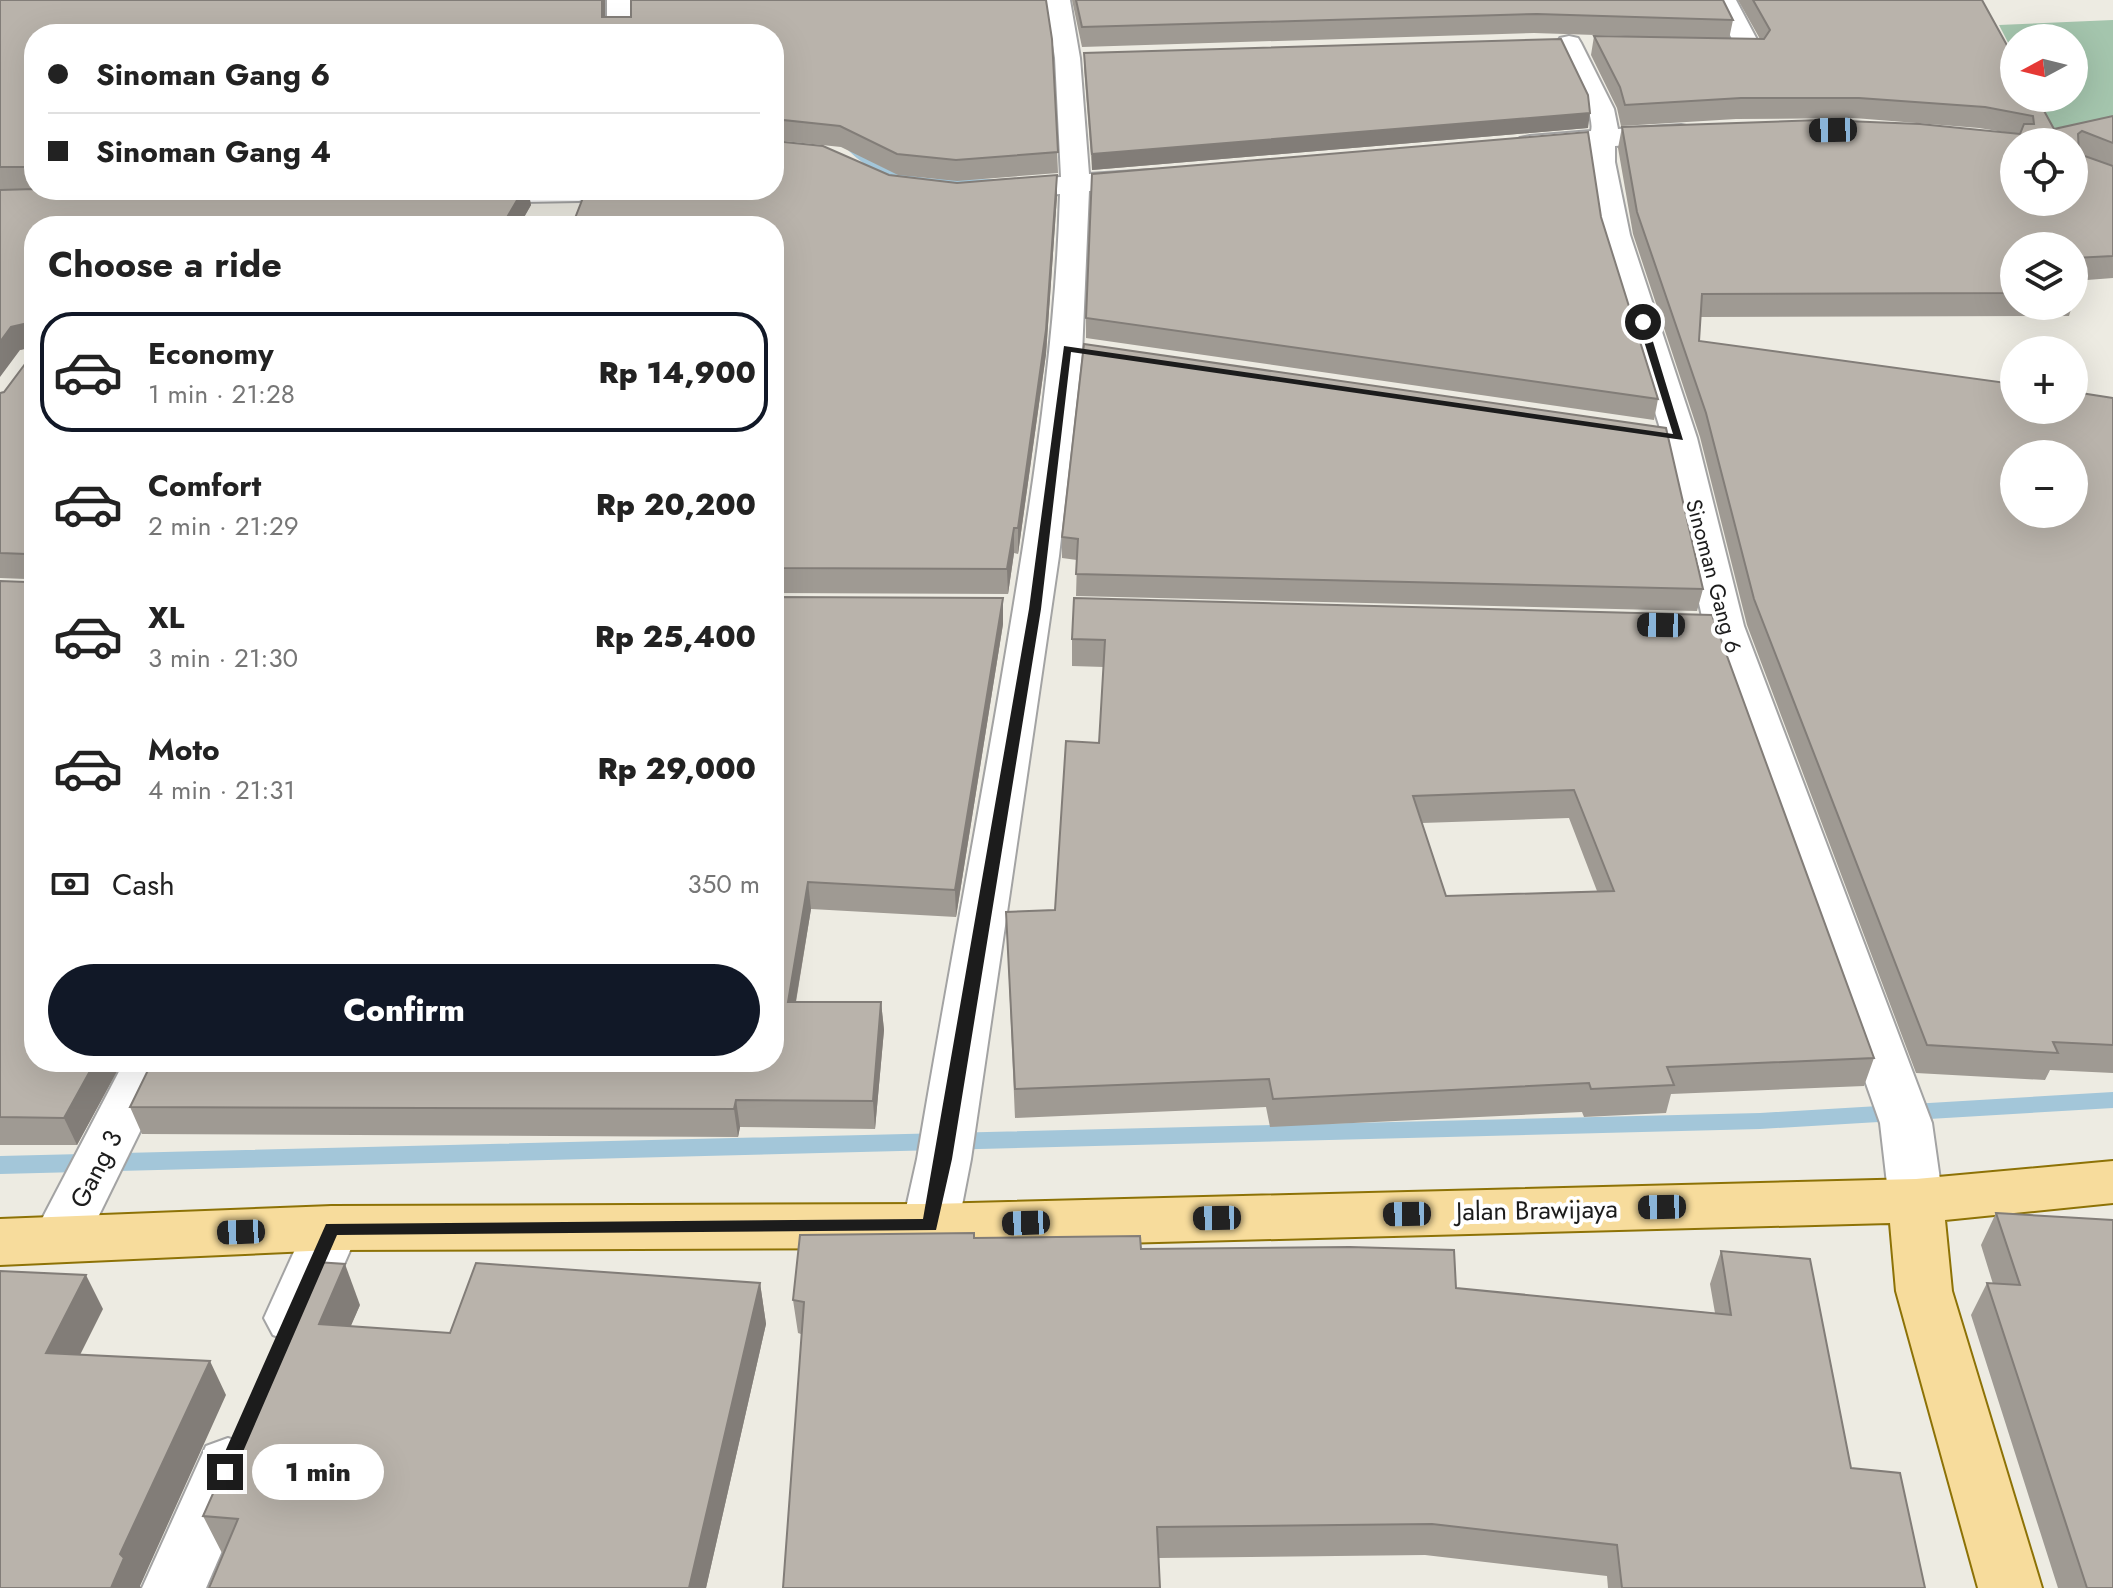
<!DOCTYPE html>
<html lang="en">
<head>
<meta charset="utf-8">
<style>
  :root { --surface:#fff; --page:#f6f6f6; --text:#222; --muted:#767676; --line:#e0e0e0; --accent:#111827 }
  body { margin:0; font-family:Jost,sans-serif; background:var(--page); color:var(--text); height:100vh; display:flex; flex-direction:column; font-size:30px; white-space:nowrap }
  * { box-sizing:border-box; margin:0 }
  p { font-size:26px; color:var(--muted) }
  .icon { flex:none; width:44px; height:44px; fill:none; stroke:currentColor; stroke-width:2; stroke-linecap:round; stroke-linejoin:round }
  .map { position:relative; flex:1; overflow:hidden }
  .panel { position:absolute; left:24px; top:216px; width:760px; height:856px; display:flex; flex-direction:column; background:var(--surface); border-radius:32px; box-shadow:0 8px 32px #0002 }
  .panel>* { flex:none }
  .banner { position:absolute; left:24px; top:24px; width:760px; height:176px; border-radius:32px; box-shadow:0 8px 32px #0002; display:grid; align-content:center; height:176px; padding:0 24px; background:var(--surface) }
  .needle { width:52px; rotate:263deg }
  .controls { position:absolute; left:2000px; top:24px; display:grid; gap:16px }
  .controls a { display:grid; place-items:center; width:88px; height:88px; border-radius:50%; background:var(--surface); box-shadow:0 8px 32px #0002; font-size:40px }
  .end { position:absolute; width:36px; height:36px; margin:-18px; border:10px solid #1c1c1c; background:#fff; box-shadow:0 0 0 4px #fff }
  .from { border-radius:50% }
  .bubble { position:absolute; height:56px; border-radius:28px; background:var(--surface); box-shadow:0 8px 32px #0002; font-size:26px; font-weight:800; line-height:56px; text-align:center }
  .car { position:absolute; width:24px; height:48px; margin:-24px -12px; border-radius:10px; box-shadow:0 0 6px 2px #0007; background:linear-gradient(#222 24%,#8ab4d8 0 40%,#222 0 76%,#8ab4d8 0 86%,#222 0) }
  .banner b { display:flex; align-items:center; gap:28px; height:76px; font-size:30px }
  .banner b+b { border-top:2px solid var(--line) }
  .banner i { width:20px; height:20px; background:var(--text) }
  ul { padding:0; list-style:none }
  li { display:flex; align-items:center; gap:24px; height:120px; margin:0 16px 12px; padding:0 8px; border:4px solid transparent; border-radius:32px }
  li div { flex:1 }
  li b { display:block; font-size:30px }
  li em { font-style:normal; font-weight:800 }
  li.selected { border-color:var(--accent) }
  li>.icon { width:72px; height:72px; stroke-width:1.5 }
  h2 { padding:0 24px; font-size:36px; line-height:96px }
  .pay { display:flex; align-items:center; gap:20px; height:88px; padding:0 24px; font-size:30px }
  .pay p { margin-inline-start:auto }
  .primary-button { display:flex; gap:16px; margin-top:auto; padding:16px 24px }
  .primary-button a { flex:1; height:92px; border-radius:48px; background:var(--accent); color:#fff; font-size:32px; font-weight:800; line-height:92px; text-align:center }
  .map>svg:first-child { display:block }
  .cemetery { fill:#a4c5ad }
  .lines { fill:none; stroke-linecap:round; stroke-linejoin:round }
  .stream { fill:#a3c6d9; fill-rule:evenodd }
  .minor-casing { stroke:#a3a3a3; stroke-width:4 }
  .major-casing { stroke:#8d7206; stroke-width:4 }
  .minor { fill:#fff; fill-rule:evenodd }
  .major { fill:#f7dc9c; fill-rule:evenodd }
  .wall { fill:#9f9a93; fill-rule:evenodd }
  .shaded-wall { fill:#827d78 }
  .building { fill:#b9b3ab; stroke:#827d78; stroke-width:2; fill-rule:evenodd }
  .route { fill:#1c1c1c }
  .labels { text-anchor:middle; stroke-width:8; stroke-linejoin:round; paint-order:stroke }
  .street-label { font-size:22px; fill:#1c1c1c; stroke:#fff }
  .near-street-label { font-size:26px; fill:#1c1c1c; stroke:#fff }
</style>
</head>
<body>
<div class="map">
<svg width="2113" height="1588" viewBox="0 0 2113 1588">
  <rect width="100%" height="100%" fill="#edebe2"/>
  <path class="cemetery" d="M2113,20V123L2056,134L2037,98H2074V38H2014V54L1999,25Z"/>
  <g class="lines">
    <g class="stream">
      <path d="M843,134C855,140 862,155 875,163C910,183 959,179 998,179L1004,182L998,185C937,186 877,191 837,137Z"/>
      <path d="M2113,1092V1108L1760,1129L0,1174V1156L1760,1113Z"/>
    </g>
    <defs>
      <g id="minor">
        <rect x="607" y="0" width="24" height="34"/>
        <path d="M1046,0H1070L1080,58L1089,174L1151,170L1161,172L1165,178L1161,184L1151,186L1089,191L1082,354L1059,556L971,1159L958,1226L950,1242L930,1248L910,1242L902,1226L917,1159C948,973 984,789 1014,603C1036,468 1056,331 1060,194L996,199L986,196L982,190L986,184L996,181L1061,177L1055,58Z"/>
        <path d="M1712,0H1736L1763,51L1760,56L1751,58L1695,54L1692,49L1695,44L1734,43Z"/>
        <path d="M1569,36L1578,38L1581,43L1614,109L1618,129L1681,125L1691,127L1694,133L1691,139L1681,141L1615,146V162L1630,235L1697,438L1744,626L1932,1123L1943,1201L1935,1216L1916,1223L1897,1216L1889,1201L1880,1123L1704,626L1663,438L1600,235L1587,148L1530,152L1520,150L1516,144L1520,138L1530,136L1591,131C1596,112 1566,63 1557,43L1560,38Z"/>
        <path d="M459,190H592L593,192L589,198L579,201L470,203L460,200L456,194Z"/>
        <path d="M124,1062H174L80,1254L60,1260L40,1254L32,1238Z"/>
        <path d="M332,1206L352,1212L360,1228L313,1335L293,1342L273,1335L264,1318L312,1212Z"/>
        <path d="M228,1438L250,1446L259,1465L206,1588H142L206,1446Z"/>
      </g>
      <path id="major" d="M2113,1161V1203L1945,1220L1952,1291L2042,1588H1978L1896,1291L1890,1223L930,1248L332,1250L0,1265V1219L332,1206L930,1204L1916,1179Z"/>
    </defs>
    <use href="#minor" class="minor-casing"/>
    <use href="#major" class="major-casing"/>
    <use href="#minor" class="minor"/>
    <use href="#major" class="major"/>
  </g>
  <g class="wall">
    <path d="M0,0H605V17H631V0H1046L1052,39L1058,173L957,181L898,175L841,147L774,140V34H34V189H0Z"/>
    <path d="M1072,0H1723L1733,20L1729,39H1760L1738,0H1982L2054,129L2113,116V278L2074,281V246H2014V306H2072L2069,316L1700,317L1699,341L2113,398V1073L2050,1070L2045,1080L1916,1073L1747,625L1700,437L1633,234L1618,148L1622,127L2004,132L1979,128L1854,118L1736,119L1621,126L1617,108L1591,55L1594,36H1626L1534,33L1082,47Z"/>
    <path d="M1084,53L1588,128L1092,170L1084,68Z"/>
    <path d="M889,175L1057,196L1046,354L1018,554L1014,553L1008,594L774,593V226Z"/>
    <path d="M0,190L141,192L242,190H528L531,205L519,226H34V1062H122L77,1145H0V581L26,582V579L0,578V393L4,392L28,360V348L20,350Z"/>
    <path d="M1601,217L1658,399L1654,420L1086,338V318Z"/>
    <path d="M1062,537L1703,589L1697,611L1076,596L1077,560L1062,558Z"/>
    <path d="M774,597L1003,624L956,917L811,909L796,1002H881L884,1030L875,1129L740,1127L738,1137L142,1134L130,1107L774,1062Z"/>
    <path d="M1712,615L1874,1058L1864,1086L1671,1094L1666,1113L1584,1117L1582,1112L1270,1127L1266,1107L1015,1118L1006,912L1055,910L1099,743L1104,667L1072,666V639ZM1569,818L1597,891L1446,896L1422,823Z"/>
    <path d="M1996,1213L2113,1220V1588H2058L1971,1315L1987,1283L1993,1284L1981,1245Z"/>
    <path d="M974,1238L1141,1249L1456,1288L1715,1313L1710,1284L1721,1251L1851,1468L1925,1588H1608L1607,1576L1425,1555L1159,1558L801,1334L798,1333L793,1300Z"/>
    <path d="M760,1283L766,1324L706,1588H209L223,1555L203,1516L360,1305L350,1327L450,1333Z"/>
  </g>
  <g class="shaded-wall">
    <path d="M602,0H605V34L602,17Z"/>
    <path d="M1590,113L1588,128L1092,170V154Z"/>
    <path d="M1057,175V196L1046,354L1018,554V528Z"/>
    <path d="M523,190H528L531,205L519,226H502Z"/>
    <path d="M28,323L34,347L20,350L0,377V342L11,327Z"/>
    <path d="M1014,528V553L1008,594L1007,569Z"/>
    <path d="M1003,598V624L956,917L955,890Z"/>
    <path d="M808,882L811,909L791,1030L788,1002Z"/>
    <path d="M881,1002L884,1030L875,1129L873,1101Z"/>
    <path d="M95,1062H122L77,1145L64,1118Z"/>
    <path d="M736,1100L740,1127L738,1137L734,1109Z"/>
    <path d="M345,1264L360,1305L334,1365L319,1324Z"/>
    <path d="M86,1275L103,1309L64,1387L46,1353Z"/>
    <path d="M760,1283L766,1324L706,1588H689Z"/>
    <path d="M210,1361L226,1395L140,1586L141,1588H111L120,1554Z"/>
  </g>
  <g class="building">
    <path d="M0,0H602V17H631V0H1046L1052,39L1058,152L956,160L897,154L840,126L774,119V34H34V167H0Z"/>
    <path d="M1076,0H1723L1733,20L1537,14L1082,27Z"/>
    <path d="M1753,0H1982L2014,58V98H2037L2054,129L2113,116V143L2082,131L2078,134L2079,154L2113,166V256L2074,258V246H2014V293L1702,294L1699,341L2014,384V410H2074V392L2113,398V1045L2053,1042L2058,1053L1927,1045L1754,599L1706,413L1637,212L1622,127L1820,120L1920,124L2020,134L2024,124H2034L2033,116L1985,107L1859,98H1741L1625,105L1620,87L1594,36L1764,39L1770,30ZM2014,142H2074V202H2014ZM2014,454H2074V514H2014Z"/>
    <path d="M1561,39L1588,95L1590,113L1092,154L1084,53Z"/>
    <path d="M1588,132L1601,217L1658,399L1086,318L1092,174Z"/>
    <path d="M774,141L823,146L889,175L957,183L1057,175L1046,330L1018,528H1014L1007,569L774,568V226H572L586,190H774Z"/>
    <path d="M34,189L137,190L141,192L242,190H523L502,226H34V1062H95L64,1118L0,1117V581L26,582V554L0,553V393L4,392L28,360V323L11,327L0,342V190Z"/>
    <path d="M1084,344L1666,428L1703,589L1076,574L1078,539L1062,537Z"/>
    <path d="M774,597L1003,598L955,890L808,882L788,1002H881L873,1101L736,1100L734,1109L130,1107L152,1062H774Z"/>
    <path d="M1074,598L1712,615L1874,1058L1667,1067L1674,1085L1591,1089L1589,1083L1273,1099L1269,1079L1015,1089L1006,912L1055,910L1066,741L1099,743L1105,640L1072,639ZM1574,790L1614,891L1446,896L1413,796Z"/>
    <path d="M1996,1213L2113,1220V1588H2087L1987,1283L2020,1285Z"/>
    <path d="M974,1233V1238L1140,1236L1141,1249L1350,1247L1454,1250L1456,1288L1731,1315L1721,1251L1810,1259L1851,1468L1900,1473L1925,1588H1622L1617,1545L1432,1524L1157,1527L1160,1588H783L804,1302L793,1300L800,1235Z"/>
    <path d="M316,1262L345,1264L319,1324L450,1333L476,1263L760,1283L689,1588H209L238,1519L203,1516Z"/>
    <path d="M0,1271L86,1275L46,1353L210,1361L120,1554L124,1558L111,1588H0Z"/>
  </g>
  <path class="route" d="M1643,319L1647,322L1683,440L1071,352L1041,609L952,1159L936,1230L337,1235L232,1477H219L216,1472L326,1224L923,1219L1029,609L1064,346L1673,434L1638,322Z"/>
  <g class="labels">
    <g class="street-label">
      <text transform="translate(1714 576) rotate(75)" y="8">Sinoman Gang 6</text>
    </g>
    <g class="near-street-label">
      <text transform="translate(96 1169) rotate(-63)" y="9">Gang 3</text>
      <text transform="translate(1537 1210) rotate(-1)" y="9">Jalan Brawijaya</text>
    </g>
  </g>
</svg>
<div class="controls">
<a><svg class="needle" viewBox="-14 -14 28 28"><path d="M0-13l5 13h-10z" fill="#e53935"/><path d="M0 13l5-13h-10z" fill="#767676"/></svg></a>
<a><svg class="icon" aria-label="locate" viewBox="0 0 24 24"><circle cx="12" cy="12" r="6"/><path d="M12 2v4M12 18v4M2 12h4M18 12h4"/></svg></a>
<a><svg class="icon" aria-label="layers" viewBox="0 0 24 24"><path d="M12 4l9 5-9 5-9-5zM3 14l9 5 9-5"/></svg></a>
<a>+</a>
<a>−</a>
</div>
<i class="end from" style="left:1643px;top:322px"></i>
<i class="end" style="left:225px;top:1472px"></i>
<div class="bubble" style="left:252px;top:1444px;width:132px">1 min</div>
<i class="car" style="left:1833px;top:130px;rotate:269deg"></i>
<i class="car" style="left:1661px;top:625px;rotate:271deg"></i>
<i class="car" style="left:1662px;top:1207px;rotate:269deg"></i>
<i class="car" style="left:1407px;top:1214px;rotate:269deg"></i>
<i class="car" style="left:1217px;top:1218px;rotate:269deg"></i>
<i class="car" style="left:1026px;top:1223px;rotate:268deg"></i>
<i class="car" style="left:241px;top:1232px;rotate:268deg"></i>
<div class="banner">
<b><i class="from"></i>Sinoman Gang 6</b>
<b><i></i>Sinoman Gang 4</b>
</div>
<section class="panel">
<h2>Choose a ride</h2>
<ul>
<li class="selected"><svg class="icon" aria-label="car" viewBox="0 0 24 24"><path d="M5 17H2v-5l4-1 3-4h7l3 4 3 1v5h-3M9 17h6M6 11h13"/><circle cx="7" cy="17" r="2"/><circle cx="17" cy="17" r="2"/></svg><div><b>Economy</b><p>1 min · 21:28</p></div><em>Rp 14,900</em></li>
<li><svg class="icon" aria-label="car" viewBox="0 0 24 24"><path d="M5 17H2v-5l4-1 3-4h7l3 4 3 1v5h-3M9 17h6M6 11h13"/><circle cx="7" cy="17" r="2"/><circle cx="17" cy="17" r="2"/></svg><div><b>Comfort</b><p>2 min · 21:29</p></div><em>Rp 20,200</em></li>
<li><svg class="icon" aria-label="car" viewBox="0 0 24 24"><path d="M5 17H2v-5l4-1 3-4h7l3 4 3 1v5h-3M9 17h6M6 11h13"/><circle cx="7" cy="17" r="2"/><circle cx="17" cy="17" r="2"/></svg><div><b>XL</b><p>3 min · 21:30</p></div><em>Rp 25,400</em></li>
<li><svg class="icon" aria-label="car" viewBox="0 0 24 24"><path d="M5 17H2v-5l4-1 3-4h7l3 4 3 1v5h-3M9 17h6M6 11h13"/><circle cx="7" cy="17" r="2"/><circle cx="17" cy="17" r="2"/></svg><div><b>Moto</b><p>4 min · 21:31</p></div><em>Rp 29,000</em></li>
</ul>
<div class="pay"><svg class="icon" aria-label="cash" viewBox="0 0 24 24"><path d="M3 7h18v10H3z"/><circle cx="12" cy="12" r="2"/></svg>Cash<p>350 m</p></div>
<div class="primary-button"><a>Confirm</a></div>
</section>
</div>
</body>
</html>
